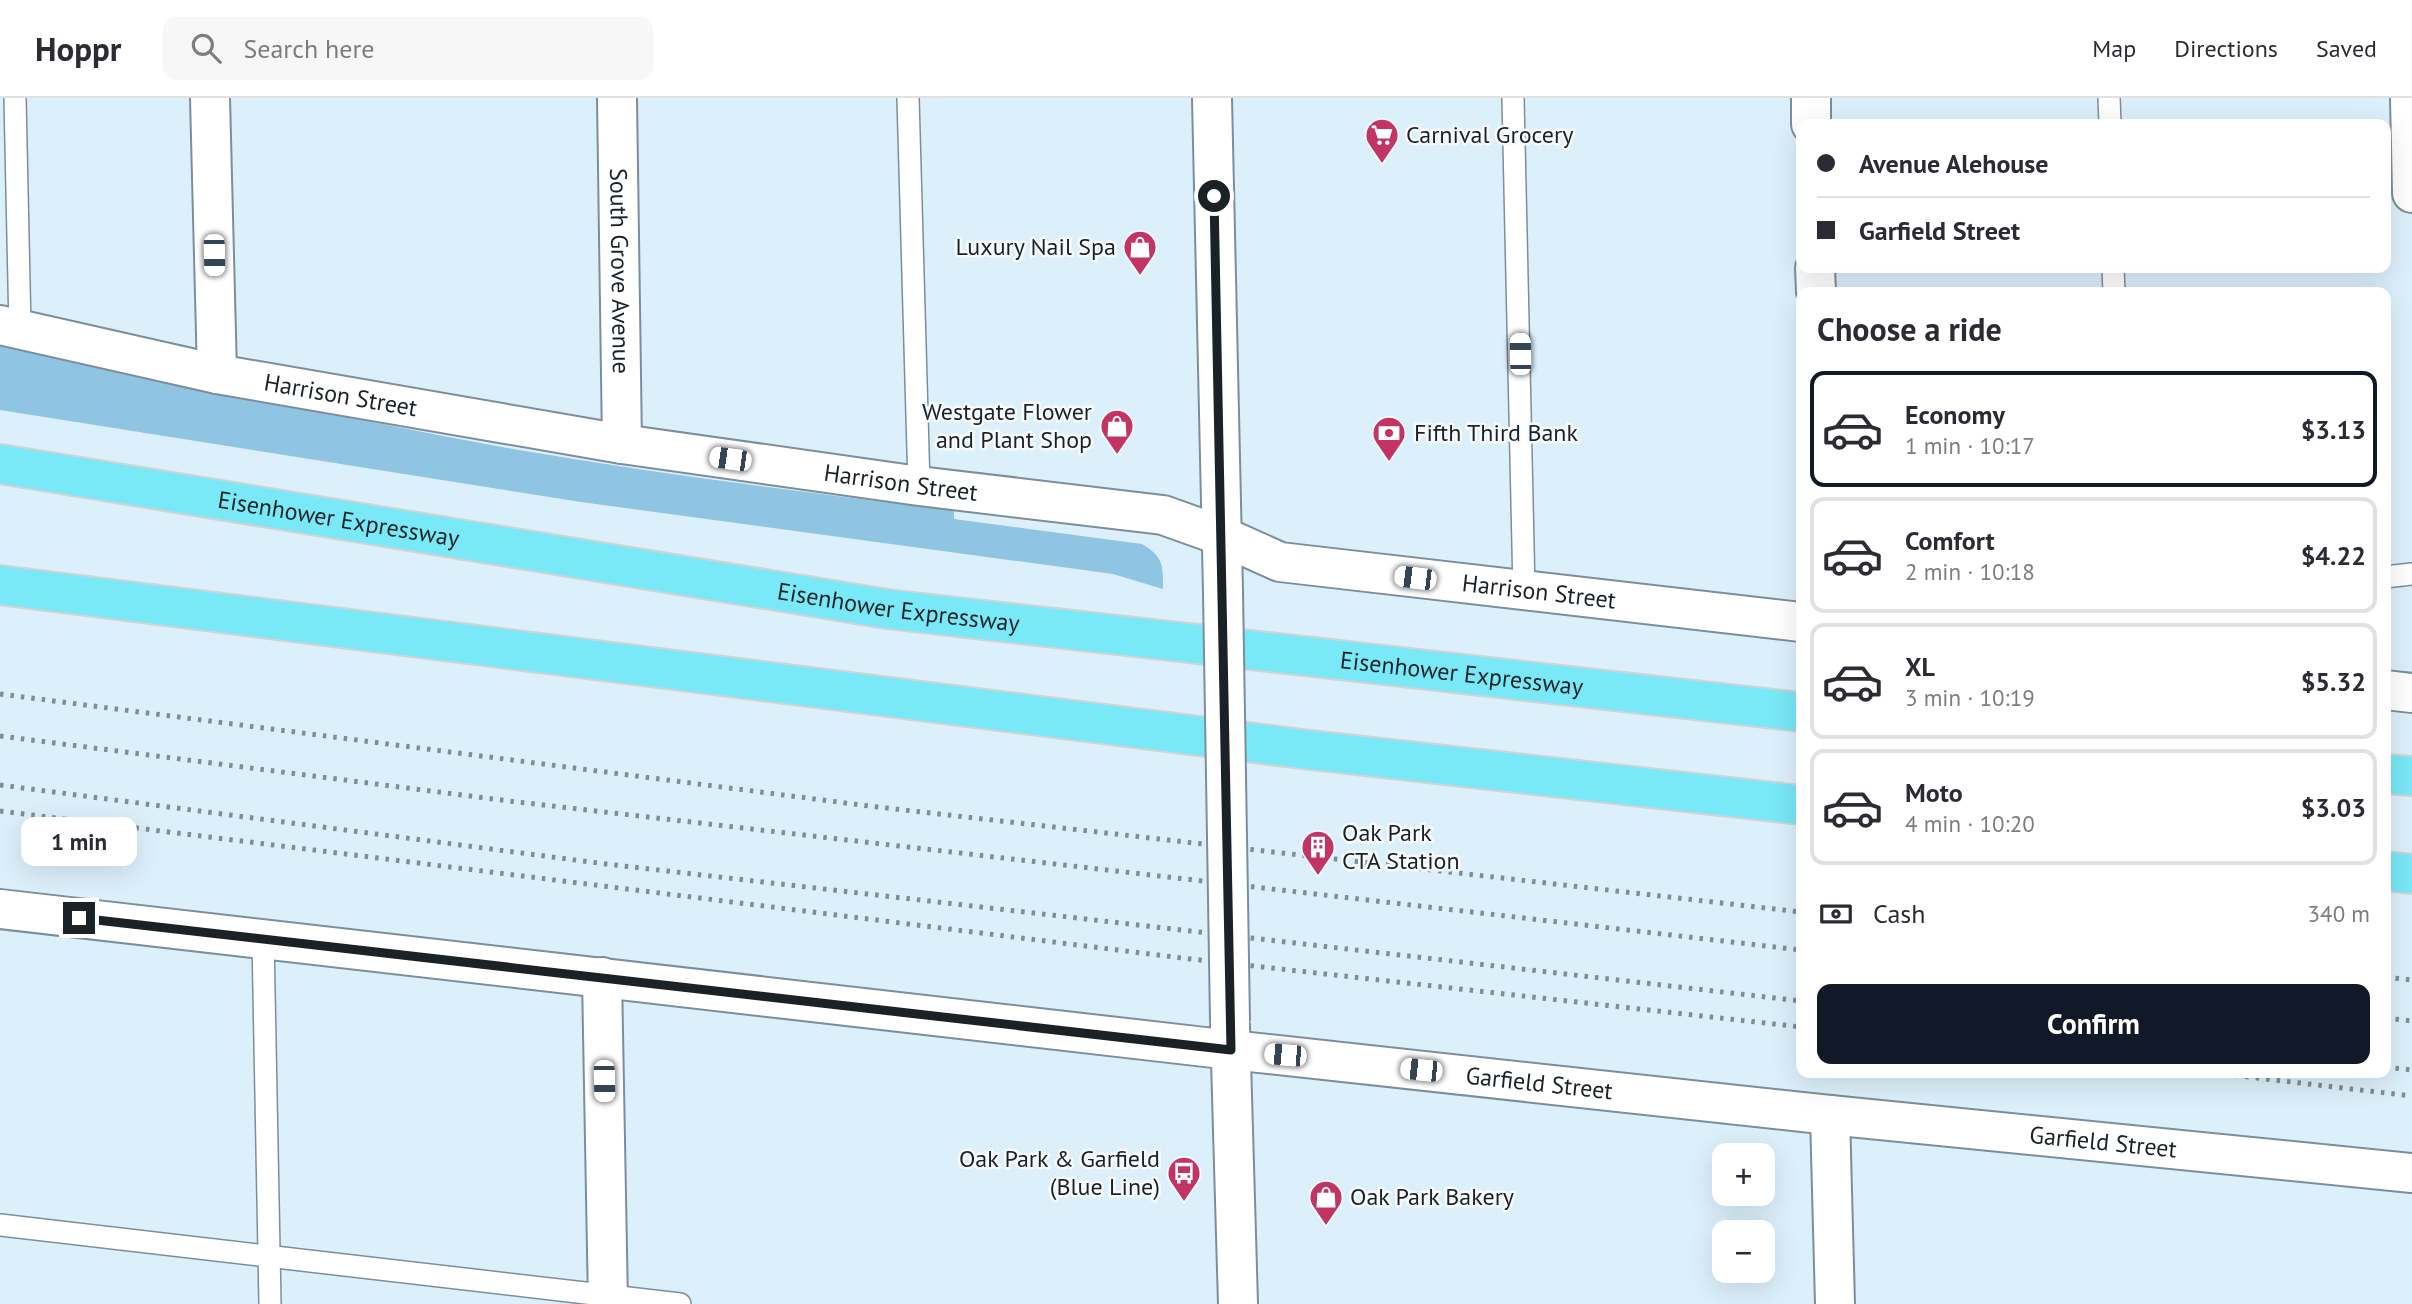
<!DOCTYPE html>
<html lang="en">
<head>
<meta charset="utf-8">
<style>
  :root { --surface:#fff; --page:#f7f7f7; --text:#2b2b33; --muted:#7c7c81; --line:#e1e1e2; --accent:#111827 }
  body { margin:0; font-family:"PT Sans",sans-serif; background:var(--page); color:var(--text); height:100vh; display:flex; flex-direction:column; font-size:26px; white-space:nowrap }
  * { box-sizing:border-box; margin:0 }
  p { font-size:23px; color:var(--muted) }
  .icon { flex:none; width:38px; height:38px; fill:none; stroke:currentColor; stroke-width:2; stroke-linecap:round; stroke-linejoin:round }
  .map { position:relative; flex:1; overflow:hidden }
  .details { position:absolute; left:1796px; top:189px; width:595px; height:791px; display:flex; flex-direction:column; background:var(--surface); border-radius:14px; box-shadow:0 7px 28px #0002 }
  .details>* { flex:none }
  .top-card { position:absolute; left:1796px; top:21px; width:595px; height:154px; border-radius:14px; box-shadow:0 7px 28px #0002; display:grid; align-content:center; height:154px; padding:0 21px; background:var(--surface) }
  .controls { position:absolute; left:1712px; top:1045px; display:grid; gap:14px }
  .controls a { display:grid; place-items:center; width:63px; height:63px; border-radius:14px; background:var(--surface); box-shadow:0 7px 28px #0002; font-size:35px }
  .end { position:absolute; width:32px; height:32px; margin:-16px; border:9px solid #1a2226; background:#fff; box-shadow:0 0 0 4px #fff }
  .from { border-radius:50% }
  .bubble { position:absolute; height:49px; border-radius:14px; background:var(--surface); box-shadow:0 7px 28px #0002; font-size:23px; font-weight:600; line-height:49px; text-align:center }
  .car { position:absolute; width:21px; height:42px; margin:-21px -10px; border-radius:9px; box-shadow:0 0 5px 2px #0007; background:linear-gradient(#fff 24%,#345 0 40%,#fff 0 76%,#345 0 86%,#fff 0) }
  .top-card b { display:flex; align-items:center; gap:24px; height:66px; font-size:26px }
  .top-card b+b { border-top:2px solid var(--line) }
  .top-card i { width:18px; height:18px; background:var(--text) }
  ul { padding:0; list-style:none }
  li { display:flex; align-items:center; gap:21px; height:116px; margin:0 14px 10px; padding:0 7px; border:4px solid var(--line); border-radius:14px }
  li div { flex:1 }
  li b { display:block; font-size:26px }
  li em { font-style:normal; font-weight:600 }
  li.active { border-color:var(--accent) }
  li>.icon { width:63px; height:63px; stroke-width:1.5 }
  h2 { padding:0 21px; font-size:32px; line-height:84px }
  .pay { display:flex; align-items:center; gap:18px; height:77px; padding:0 21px; font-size:26px }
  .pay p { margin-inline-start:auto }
  .cta { display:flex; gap:14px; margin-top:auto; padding:14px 21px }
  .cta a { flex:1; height:80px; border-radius:14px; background:var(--accent); color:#fff; font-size:28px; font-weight:600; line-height:80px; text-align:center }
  header { display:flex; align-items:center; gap:42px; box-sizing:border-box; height:98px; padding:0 35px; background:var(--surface); border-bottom:2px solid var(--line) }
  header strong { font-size:33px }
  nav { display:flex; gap:38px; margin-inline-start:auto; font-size:24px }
  .search { width:490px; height:63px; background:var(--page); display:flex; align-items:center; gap:18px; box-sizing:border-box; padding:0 24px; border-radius:14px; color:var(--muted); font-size:26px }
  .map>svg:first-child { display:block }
  .green { fill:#8fc4e3 }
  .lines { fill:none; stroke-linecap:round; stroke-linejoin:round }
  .service-casing { stroke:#7c8e99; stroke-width:24 }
  .minor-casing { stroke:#7c8e99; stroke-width:42 }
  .tertiary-casing { stroke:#7c8e99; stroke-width:42 }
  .motorway-casing { stroke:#d1d3d4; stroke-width:42 }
  .service { stroke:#fff; stroke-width:21 }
  .minor { stroke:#fff; stroke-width:38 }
  .tertiary { stroke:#fff; stroke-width:38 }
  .motorway { stroke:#79e8f7; stroke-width:38 }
  .rail { stroke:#7f8d95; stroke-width:5; stroke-dasharray:3.5 7; stroke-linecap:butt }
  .tertiary-bridge-casing { stroke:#7c8e99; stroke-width:42; stroke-linecap:butt }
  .tertiary-bridge { stroke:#fff; stroke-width:38 }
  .route { stroke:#1a2226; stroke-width:9 }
  .labels { text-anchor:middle; stroke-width:5; stroke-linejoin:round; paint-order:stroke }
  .poi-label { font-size:24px; fill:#1a2226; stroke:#f7fbfd; text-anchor:start }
  .street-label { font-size:24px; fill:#1a2226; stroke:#f7fbfd }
</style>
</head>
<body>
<header>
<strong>Hoppr</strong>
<div class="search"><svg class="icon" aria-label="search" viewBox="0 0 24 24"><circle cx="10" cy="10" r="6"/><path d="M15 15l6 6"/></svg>Search here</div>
<nav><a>Map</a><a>Directions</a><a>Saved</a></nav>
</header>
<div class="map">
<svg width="2412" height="1206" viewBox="0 0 2412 1206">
  <rect width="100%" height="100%" fill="#dcf0fc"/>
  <path class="green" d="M0,244C173,281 345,321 519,352C663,377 809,394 954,413V421L1142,446C1164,459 1163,468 1163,491L1113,476L581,404L0,312Z"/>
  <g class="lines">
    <defs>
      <g id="service">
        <path d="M15,0L20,232"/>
        <path d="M908,0L919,388"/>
        <path d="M1513,0L1524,493"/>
        <path d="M2109,0L2110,26"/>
        <path d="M2113,170L2114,194"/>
        <path d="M2385,479L2412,476"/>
        <path d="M263,841L270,1206"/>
        <path d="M0,1127L680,1206"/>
      </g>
      <g id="minor">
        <path d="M210,0L217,276"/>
        <path id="s1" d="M617,0L622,346"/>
        <path d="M1811,0V26"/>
        <path d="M2410,0L2412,95"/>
        <path d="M1815,170L1816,194"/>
        <path id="s2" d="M0,227L217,276L622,346L919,388L1163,417L1222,438L1280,464L1801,524"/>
        <path d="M2385,592L2412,595"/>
        <path d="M602,879L608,1206"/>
        <path d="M1830,1017L1835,1206"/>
      </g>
      <g id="tertiary">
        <path d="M1212,0L1223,494"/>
        <path id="s3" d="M0,811L1231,952L1830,1017L2412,1075"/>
        <path d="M1230,928L1238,1206"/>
      </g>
      <g id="motorway">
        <path id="s4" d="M0,366L887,511L1801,614"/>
        <path d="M0,487L1302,651L1801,707"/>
        <path d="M2385,676L2412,678"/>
        <path d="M2385,773L2412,776"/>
      </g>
    </defs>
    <use href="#service" class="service-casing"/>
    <use href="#minor" class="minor-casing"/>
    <use href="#tertiary" class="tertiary-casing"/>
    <use href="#motorway" class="motorway-casing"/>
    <use href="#service" class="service"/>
    <use href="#minor" class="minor"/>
    <use href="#tertiary" class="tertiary"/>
    <use href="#motorway" class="motorway"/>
    <g class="rail">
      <path d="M0,596L869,708L1801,814"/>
      <path d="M0,638L509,703L1801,852"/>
      <path d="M0,687L606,766L1801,903"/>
      <path d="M0,713L1182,860L1801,929"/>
      <path d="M2385,879L2412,882"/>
      <path d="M2385,920L2412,923"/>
      <path d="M2385,969L2412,972"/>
      <path d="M2214,975L2412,998"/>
    </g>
    <defs>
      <path id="tertiary-bridge" d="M1223,494L1230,923"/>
    </defs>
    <use href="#tertiary-bridge" class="tertiary-bridge-casing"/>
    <use href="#tertiary-bridge" class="tertiary-bridge"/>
  </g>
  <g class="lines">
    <path class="route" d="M79,820L1231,952L1214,98"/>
  </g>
  <defs>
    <symbol id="supermarket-pin" viewBox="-11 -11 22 30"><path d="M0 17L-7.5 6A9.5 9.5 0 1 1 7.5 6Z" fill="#c13463" stroke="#f7fbfd"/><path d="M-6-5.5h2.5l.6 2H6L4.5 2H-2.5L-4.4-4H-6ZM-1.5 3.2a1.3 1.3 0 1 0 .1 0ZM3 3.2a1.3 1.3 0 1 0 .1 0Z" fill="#fff"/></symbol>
    <symbol id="shop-pin" viewBox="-11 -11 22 30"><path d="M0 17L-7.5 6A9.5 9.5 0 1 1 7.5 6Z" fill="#c13463" stroke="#f7fbfd"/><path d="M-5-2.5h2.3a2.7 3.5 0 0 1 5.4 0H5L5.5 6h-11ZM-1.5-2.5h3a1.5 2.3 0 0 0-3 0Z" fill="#fff"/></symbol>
    <symbol id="bank-pin" viewBox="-11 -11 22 30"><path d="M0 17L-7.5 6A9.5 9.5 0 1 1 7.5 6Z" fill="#c13463" stroke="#f7fbfd"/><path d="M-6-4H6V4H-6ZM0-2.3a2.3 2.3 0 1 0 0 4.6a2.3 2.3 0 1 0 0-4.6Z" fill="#fff"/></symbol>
    <symbol id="building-pin" viewBox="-11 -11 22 30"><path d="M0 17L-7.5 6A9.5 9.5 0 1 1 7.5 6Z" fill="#c13463" stroke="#f7fbfd"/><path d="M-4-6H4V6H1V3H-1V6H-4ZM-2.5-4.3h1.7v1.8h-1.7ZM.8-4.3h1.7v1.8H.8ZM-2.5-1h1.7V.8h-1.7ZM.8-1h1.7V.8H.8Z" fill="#fff"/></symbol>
    <symbol id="bus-pin" viewBox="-11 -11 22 30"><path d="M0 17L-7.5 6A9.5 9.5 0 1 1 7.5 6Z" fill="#c13463" stroke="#f7fbfd"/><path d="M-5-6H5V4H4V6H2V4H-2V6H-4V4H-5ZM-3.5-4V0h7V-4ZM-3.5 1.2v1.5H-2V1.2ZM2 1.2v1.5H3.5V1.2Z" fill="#fff"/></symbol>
  </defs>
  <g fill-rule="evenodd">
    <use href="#supermarket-pin" x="1363" y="18" width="38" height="52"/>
    <use href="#shop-pin" x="1121" y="130" width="38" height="52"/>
    <use href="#shop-pin" x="1098" y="309" width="38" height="52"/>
    <use href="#bank-pin" x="1370" y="316" width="38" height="52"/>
    <use href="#building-pin" x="1299" y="730" width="38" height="52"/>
    <use href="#bus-pin" x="1165" y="1056" width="38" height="52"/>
    <use href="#shop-pin" x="1307" y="1080" width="38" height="52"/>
  </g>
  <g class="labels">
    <g class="poi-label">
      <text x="1406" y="45">Carnival Grocery</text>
      <text x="1116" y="157" text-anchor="end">Luxury Nail Spa</text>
      <text x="1092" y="322" text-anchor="end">Westgate Flower<tspan x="1092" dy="28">and Plant Shop</tspan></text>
      <text x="1414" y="343">Fifth Third Bank</text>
      <text x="1342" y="743">Oak Park<tspan x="1342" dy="28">CTA Station</tspan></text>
      <text x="1160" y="1069" text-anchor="end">Oak Park &amp; Garfield<tspan x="1160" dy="28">(Blue Line)</tspan></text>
      <text x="1350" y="1107">Oak Park Bakery</text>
    </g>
    <g class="street-label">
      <text dy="8" stroke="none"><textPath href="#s1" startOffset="173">South Grove Avenue</textPath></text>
      <text dy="8" stroke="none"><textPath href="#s2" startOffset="348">Harrison Street</textPath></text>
      <text dy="8" stroke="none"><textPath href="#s2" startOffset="915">Harrison Street</textPath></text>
      <text dy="8" stroke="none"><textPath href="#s4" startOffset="343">Eisenhower Expressway</textPath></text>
      <text dy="8" stroke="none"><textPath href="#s2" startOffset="1566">Harrison Street</textPath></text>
      <text dy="8" stroke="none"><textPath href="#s4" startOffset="910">Eisenhower Expressway</textPath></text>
      <text dy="8" stroke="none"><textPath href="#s4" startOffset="1477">Eisenhower Expressway</textPath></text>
      <text dy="8" stroke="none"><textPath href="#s3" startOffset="1549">Garfield Street</textPath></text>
      <text dy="8" stroke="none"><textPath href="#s3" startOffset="2116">Garfield Street</textPath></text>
    </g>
  </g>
</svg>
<div class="controls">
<a>+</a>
<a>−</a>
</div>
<i class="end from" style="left:1214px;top:98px"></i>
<i class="end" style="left:79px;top:820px"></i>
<div class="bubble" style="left:21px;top:719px;width:116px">1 min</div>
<i class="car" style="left:214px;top:157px;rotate:179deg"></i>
<i class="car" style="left:1520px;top:256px;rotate:359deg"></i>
<i class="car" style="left:730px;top:361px;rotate:278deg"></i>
<i class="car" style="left:1415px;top:480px;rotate:277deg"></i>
<i class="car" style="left:1285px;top:957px;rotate:275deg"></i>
<i class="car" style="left:1421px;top:972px;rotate:276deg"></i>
<i class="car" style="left:604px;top:983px;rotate:179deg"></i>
<div class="top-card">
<b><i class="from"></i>Avenue Alehouse</b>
<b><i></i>Garfield Street</b>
</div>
<section class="details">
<h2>Choose a ride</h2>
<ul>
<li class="active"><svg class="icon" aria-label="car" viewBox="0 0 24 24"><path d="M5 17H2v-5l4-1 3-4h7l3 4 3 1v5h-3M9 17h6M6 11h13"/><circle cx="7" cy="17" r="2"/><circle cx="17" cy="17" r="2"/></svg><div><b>Economy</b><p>1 min · 10:17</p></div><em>$3.13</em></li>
<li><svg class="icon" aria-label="car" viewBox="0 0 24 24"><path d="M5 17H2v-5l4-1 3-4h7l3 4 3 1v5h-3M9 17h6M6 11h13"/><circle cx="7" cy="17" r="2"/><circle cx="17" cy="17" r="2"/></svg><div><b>Comfort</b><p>2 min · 10:18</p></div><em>$4.22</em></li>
<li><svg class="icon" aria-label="car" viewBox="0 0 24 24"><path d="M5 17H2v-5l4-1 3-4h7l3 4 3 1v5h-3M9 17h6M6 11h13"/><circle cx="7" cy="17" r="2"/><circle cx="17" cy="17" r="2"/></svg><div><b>XL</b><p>3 min · 10:19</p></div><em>$5.32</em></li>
<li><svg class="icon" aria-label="car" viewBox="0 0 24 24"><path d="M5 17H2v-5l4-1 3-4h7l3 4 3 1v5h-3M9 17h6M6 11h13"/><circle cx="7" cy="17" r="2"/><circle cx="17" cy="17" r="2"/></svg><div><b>Moto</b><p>4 min · 10:20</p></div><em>$3.03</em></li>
</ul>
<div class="pay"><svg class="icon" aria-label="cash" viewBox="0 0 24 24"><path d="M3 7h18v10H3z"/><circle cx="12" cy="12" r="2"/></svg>Cash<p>340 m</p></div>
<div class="cta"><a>Confirm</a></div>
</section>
</div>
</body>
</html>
